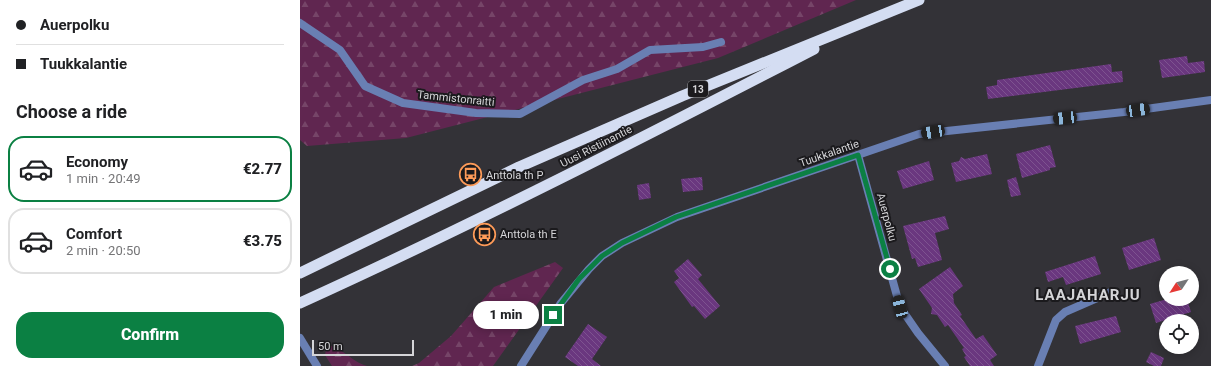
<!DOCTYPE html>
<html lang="en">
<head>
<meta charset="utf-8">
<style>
  :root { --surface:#fff; --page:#f2f2f2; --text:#202124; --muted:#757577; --line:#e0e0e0; --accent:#0b8043 }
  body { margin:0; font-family:Roboto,sans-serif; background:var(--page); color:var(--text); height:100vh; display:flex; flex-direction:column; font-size:15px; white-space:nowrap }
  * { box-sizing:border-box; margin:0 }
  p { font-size:13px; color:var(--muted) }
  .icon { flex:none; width:22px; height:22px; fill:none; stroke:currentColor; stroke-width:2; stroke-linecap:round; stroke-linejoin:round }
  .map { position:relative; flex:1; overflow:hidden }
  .drawer { display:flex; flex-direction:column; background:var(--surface); width:300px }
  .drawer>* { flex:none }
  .banner { display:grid; align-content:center; height:88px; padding:0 16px; background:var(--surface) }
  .needle { width:26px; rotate:234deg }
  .controls { position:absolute; left:859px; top:266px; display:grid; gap:8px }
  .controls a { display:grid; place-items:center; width:40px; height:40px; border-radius:50%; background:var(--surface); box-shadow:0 2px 10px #0003; font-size:20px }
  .scale { position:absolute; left:12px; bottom:10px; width:102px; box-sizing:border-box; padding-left:4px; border:2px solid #d5d5d8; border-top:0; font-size:11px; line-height:14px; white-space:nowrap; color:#d5d5d8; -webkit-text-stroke:3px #1b1a1d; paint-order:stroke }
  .end { position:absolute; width:18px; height:18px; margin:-9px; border:5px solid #0b8043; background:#fff; box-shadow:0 0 0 2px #fff }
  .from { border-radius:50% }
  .bubble { position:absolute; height:28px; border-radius:14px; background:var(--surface); box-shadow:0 2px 10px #0003; font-size:13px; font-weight:800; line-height:28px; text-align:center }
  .car { position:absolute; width:12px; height:24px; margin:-12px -6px; border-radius:5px; box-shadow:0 0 3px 1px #0007; background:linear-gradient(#222 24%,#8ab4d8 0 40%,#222 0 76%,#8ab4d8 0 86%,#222 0) }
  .banner b { display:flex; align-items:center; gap:14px; height:38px; font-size:15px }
  .banner b+b { border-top:1px solid var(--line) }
  .banner i { width:10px; height:10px; background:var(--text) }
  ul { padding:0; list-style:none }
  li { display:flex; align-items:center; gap:12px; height:66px; margin:0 8px 6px; padding:0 8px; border:2px solid var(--line); border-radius:16px }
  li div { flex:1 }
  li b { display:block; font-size:15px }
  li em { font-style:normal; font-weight:800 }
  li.on { border-color:var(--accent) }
  li>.icon { width:36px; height:36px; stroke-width:1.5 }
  h2 { padding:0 16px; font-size:18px; line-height:48px }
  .primary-button { display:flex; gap:8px; margin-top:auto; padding:8px 16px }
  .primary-button a { flex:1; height:46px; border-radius:16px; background:var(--accent); color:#fff; font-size:16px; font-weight:800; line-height:46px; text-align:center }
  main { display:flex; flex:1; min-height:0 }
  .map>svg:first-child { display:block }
  .forest { fill:url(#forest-firs) }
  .building { fill:url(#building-back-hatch) }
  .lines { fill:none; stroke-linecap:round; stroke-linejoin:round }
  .minor { stroke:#697fb3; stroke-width:8 }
  .tertiary { stroke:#697fb3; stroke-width:8 }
  .trunk { stroke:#d4ddf2; stroke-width:11 }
  .route { stroke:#0b8043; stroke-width:5 }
  .labels { text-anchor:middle; stroke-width:4; stroke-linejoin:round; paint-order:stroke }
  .shield { fill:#1b1a1d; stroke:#9d9da0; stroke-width:1 }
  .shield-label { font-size:10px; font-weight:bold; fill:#d5d5d8 }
  .street-label { font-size:11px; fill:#d5d5d8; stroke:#1b1a1d }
  .poi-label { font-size:11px; fill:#d5d5d8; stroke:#1b1a1d; text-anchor:start }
  .district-label { font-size:15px; font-weight:bold; letter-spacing:1px; fill:#d5d5d8; stroke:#1b1a1d }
</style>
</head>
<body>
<main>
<section class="drawer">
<div class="banner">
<b><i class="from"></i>Auerpolku</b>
<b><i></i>Tuukkalantie</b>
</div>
<h2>Choose a ride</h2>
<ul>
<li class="on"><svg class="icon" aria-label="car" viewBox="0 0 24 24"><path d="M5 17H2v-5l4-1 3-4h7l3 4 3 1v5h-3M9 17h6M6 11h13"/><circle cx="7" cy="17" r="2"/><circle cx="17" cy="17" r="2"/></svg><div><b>Economy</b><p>1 min · 20:49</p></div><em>€2.77</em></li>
<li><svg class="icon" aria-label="car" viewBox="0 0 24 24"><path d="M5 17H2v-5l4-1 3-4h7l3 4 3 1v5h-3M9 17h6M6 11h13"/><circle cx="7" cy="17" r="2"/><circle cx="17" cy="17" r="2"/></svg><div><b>Comfort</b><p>2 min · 20:50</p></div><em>€3.75</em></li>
</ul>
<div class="primary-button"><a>Confirm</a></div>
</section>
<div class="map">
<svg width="911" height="366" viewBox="0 0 911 366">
  <defs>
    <pattern id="forest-firs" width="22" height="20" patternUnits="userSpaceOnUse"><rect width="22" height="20" fill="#602650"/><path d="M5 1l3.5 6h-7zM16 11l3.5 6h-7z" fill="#764568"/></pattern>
    <pattern id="building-back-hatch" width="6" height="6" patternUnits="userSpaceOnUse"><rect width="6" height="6" fill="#6a377f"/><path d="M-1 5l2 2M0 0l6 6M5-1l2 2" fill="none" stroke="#7e5390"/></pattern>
  </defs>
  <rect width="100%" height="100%" fill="#333237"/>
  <g class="forest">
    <path d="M0,0H556L418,58L106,138L7,146L0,140Z"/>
    <path d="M255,262L263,268L193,366H112L119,363L151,336L194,287Z"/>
    <path d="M27,345C44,348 50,361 67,366H32L25,355Z"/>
  </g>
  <g class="building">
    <path d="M887,56L888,63L904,61L905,72L862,78L859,60Z"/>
    <path d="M811,64L812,72L822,71L823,82L688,99L686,87L697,85V80Z"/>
    <path d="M750,145L756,167L750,168V170L722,178L716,154Z"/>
    <path d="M687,154L692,174L656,182L651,163L659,161L661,157L665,159Z"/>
    <path d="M629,161L634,180L603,189L597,171Z"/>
    <path d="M402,177L403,190L383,192L381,179Z"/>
    <path d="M716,177L721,195L711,197L707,180Z"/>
    <path d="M349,183L351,198L339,200L337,185Z"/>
    <path d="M645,216L649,229L635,233L642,260L618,267L615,258L612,259L603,226Z"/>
    <path d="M854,238L861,260L829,270L822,248Z"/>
    <path d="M795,256L801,274L766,285L763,277L748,282L745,272Z"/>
    <path d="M388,259L402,275L398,279L420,306L405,319L394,306L392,307L374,282L379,278L374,271Z"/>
    <path d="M650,267L663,286L653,294L654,303L662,315L660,316L676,339L683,335L697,355L690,360L694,366H670L664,357L666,356L662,349L664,348L648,325L645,327L637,315L631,314L632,308L619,289Z"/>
    <path d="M867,299H887L891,312L856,323L850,304Z"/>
    <path d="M816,316L821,332L780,344L775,326Z"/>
    <path d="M288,324L307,337L292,359L301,366H278L265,357Z"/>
    <path d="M851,352L864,358L861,366H854L846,362Z"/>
  </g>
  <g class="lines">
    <g class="minor">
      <path d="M0,23L40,50L65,86L103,103L176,113L220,114L283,80L317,69L350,50L403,47L421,42"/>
      <path d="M558,155L600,307L618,333L645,366"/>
      <path d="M738,366L756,320L765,312L811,292"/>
    </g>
    <g class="tertiary">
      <path d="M0,338L17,366"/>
      <path d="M221,366L261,303L289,269L302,256L322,243L377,217L619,134L824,112L911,100"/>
    </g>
    <g class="trunk">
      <path d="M0,273L219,167L382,96L619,0"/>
      <path d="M0,303C174,224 344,137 514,49"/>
    </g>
  </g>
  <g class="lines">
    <path class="route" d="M253,315L279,279L302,256L322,243L376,217L558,155L590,269"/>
  </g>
  <defs>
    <symbol id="bus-ring" viewBox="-11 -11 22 22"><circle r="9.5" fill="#1b1a1d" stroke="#fe9b58" stroke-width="1.5"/><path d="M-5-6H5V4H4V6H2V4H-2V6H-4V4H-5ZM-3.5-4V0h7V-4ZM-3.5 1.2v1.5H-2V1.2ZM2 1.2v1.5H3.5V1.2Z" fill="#fe9b58"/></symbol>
  </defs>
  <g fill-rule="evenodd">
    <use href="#bus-ring" x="158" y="162" width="25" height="25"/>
    <use href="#bus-ring" x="172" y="222" width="25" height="25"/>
  </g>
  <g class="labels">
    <rect class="shield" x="388" y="81" width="20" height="16" rx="3"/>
    <g class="shield-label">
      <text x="398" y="93">13</text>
    </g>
    <g class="street-label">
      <text transform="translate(156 98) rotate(6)" y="4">Tammistonraitti</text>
      <text transform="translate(296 146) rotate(-27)" y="4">Uusi Ristiinantie</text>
      <text transform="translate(529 153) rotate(-19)" y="4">Tuukkalantie</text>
      <text transform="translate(587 217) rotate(75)" y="4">Auerpolku</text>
    </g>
    <g class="poi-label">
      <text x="186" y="179">Anttola th P</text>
      <text x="200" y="238">Anttola th E</text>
    </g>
    <g class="district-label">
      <text x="788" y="300">LAAJAHARJU</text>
    </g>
  </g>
</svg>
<div class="controls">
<a><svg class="needle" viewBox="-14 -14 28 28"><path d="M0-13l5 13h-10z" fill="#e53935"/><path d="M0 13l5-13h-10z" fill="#757577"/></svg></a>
<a><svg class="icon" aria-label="locate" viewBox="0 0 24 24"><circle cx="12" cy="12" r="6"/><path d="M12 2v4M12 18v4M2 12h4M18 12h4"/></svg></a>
</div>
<div class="scale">50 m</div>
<i class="end from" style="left:590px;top:269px"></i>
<i class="end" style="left:253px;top:315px"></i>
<div class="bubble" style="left:173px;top:301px;width:66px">1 min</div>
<i class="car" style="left:838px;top:110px;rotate:82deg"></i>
<i class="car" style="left:765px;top:118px;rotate:264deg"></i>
<i class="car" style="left:633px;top:132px;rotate:261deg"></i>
<i class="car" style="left:600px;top:307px;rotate:345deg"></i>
</div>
</main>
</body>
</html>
